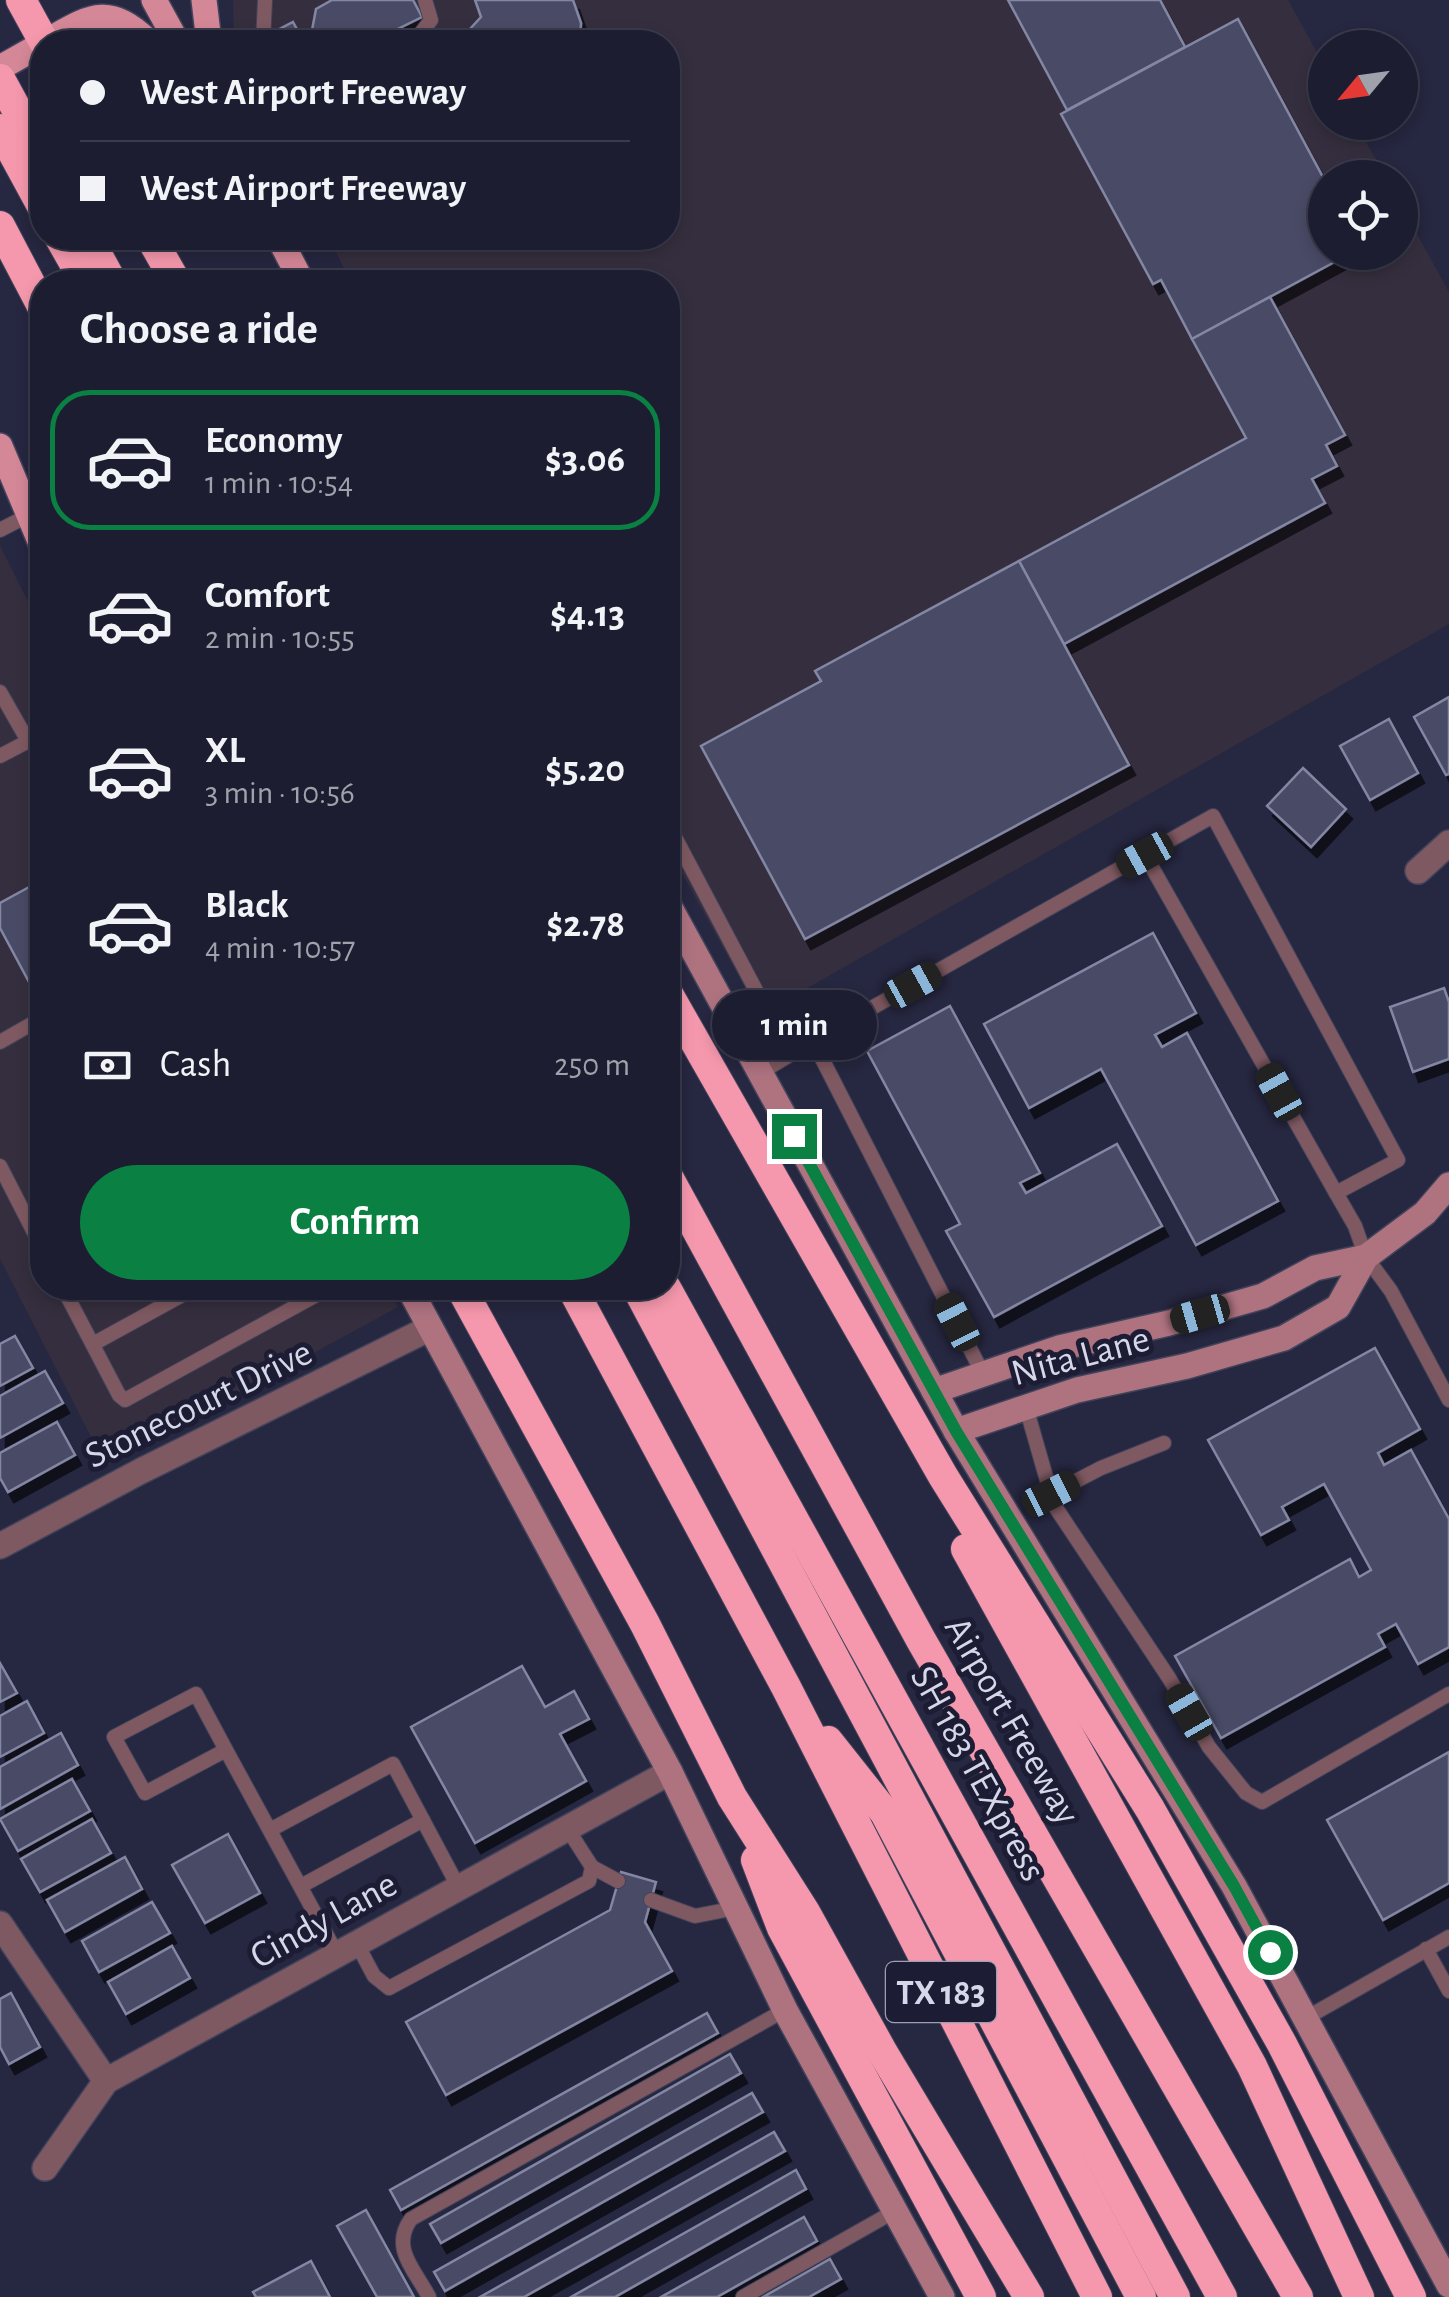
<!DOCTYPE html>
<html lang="en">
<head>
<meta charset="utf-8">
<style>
  :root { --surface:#1c1d30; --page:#292a3c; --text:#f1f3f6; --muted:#a0a2ab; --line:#3a3b4c; --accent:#0b8043 }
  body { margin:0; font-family:"Alegreya Sans",sans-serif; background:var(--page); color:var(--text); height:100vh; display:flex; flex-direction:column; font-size:38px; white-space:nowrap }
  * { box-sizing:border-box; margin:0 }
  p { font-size:32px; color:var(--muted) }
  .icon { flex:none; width:55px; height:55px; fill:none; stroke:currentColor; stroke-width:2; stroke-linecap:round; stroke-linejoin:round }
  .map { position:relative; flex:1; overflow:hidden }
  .side { position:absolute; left:30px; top:270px; width:650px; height:1030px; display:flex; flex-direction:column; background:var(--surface); border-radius:40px; box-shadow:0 5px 15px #0003,0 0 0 2px var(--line) }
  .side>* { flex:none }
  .hud { position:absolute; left:30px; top:30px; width:650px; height:220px; border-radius:40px; box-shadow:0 5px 15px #0003,0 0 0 2px var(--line); display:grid; align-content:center; height:220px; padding:0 50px; background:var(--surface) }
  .needle { width:65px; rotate:241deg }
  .tools { position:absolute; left:1308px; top:30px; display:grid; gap:20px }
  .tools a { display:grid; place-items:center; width:110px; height:110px; border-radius:50%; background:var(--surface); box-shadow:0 5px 15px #0003,0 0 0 2px var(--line); font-size:50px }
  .end { position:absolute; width:45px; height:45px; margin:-22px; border:12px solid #0b8043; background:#fff; box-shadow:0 0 0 5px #fff }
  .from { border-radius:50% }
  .bubble { position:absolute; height:70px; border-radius:35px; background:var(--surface); box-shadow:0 5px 15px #0003,0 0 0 2px var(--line); font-size:32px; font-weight:700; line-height:70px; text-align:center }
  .car { position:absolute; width:30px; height:60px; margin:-30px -15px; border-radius:12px; box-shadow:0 0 8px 2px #0007; background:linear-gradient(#222 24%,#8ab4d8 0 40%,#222 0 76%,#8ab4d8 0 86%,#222 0) }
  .hud b { display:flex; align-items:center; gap:35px; height:95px; font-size:38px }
  .hud b+b { border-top:2px solid var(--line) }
  .hud i { width:25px; height:25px; background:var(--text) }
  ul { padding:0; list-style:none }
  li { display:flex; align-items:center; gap:30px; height:140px; margin:0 20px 15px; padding:0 30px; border:5px solid transparent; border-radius:40px }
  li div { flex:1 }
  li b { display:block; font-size:38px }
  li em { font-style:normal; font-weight:700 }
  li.current { border-color:var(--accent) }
  li>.icon { width:90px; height:90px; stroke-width:1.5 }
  h2 { padding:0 50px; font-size:45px; line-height:120px }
  .pay { display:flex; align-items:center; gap:25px; height:110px; padding:0 50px; font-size:38px }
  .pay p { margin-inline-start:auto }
  .primary-button { display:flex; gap:20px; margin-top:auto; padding:20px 50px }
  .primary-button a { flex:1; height:115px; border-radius:60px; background:var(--accent); color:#fff; font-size:40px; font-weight:700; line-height:115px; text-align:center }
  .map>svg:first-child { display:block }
  .commercial { fill:#352e3e }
  .building { fill:#494b66; stroke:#8487a4; stroke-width:2.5; filter:url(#shadow) }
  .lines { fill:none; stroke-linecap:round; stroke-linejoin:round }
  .lane-casing { stroke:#42435b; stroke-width:16 }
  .street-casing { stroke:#42435b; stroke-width:28 }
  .secondary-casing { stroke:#42435b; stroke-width:28 }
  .primary-casing { stroke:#42435b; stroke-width:28 }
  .highway-casing { stroke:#42435b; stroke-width:32 }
  .lane { stroke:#7f5961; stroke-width:14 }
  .street { stroke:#7f5961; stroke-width:25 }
  .secondary { stroke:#af7380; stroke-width:25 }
  .primary { stroke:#d48797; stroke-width:25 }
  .highway { stroke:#f698ad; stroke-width:30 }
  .route { stroke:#0b8043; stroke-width:12 }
  .labels { text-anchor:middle; stroke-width:10; stroke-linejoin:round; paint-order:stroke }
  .shield { fill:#1c1d35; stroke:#9e9fb2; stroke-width:2.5 }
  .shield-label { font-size:35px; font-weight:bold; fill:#d6d7e8 }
  .street-label { font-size:38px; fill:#d6d7e8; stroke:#1c1d35 }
</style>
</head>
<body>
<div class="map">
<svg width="1449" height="2297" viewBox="0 0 1449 2297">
  <defs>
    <filter id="shadow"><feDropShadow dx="6" dy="10" stdDeviation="0" flood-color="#0009"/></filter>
  </defs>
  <rect width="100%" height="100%" fill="#262740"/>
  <g class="commercial">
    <path d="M233,0H1288L1325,67V122L1355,123L1386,177L1325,178V252H1400V203L1449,292V624L760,1015L668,848V282H351L329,238H668V42H234Z"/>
    <path d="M0,546L42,629V1288H387L398,1307L106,1466L0,1259Z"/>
  </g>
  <g class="building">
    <path d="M332,0H413L422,17L371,42H318L312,30L316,9Z"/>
    <path d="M475,0H573L581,23L580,42H458L481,17Z"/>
    <path d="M1008,0H1160L1185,47L1067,110Z"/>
    <path d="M1238,19L1325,181V252H1353L1192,339L1161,280L1153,284L1061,114Z"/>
    <path d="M293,22L304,42H272L268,35Z"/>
    <path d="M1270,297L1345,435L1326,445L1337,466L1312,479L1325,503L1064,644L1019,561L1246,438L1192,339Z"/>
    <path d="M1019,561L1129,765L805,939L701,746L821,681L815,671Z"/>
    <path d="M1449,697V774L1446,775L1414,717Z"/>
    <path d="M1389,719L1418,773L1370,800L1340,746Z"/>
    <path d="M1303,768L1346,809L1311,847L1267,806Z"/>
    <path d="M42,880V974L29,982L0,928V903Z"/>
    <path d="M1153,933L1196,1013L1155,1035L1162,1047L1187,1033L1278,1201L1196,1245L1101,1069L1029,1108L984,1024Z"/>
    <path d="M1444,988L1449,1002V1059L1413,1072L1390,1007Z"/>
    <path d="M950,1006L1040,1173L1020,1183L1026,1193L1117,1144L1162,1226L994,1317L946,1231L960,1224L867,1051Z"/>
    <path d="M15,1336L33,1368L0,1386V1344Z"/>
    <path d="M1375,1348L1420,1429L1378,1453L1384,1465L1411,1450L1449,1519V1647L1418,1664L1396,1624L1378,1634L1385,1647L1221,1738L1175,1656L1350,1559L1359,1577L1371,1570L1324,1484L1282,1507L1289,1520L1261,1535L1208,1440Z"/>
    <path d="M45,1371L63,1403L0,1438V1396Z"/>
    <path d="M57,1422L75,1455L8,1492L0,1478V1453Z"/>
    <path d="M0,1663L17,1693L0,1702Z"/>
    <path d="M522,1666L545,1707L574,1691L589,1719L560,1734L586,1781L475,1843L411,1727Z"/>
    <path d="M27,1701L44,1733L0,1757V1716Z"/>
    <path d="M61,1733L78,1765L0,1809V1767Z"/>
    <path d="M1449,1752V1883L1383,1920L1327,1820Z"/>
    <path d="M72,1779L90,1811L18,1851L0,1819Z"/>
    <path d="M92,1819L111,1853L40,1892L21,1859Z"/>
    <path d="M228,1834L260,1893L205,1923L172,1865Z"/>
    <path d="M125,1857L142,1889L65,1932L47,1900Z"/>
    <path d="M621,1872L656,1882L645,1922L672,1971L446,2095L406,2022L610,1910Z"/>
    <path d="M152,1902L170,1933L99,1972L82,1941Z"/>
    <path d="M172,1946L190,1978L126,2014L108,1982Z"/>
    <path d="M11,1993L40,2047L9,2064L0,2047V1999Z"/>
    <path d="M707,2013L718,2033L401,2210L390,2190Z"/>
    <path d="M730,2054L741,2073L441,2243L430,2224Z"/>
    <path d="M752,2093L763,2112L445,2291L434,2272Z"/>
    <path d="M774,2132L785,2151L524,2297H480Z"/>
    <path d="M796,2170L806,2189L615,2297H571Z"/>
    <path d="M366,2210L414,2297H377L337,2226Z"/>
    <path d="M804,2217L817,2241L717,2297H661Z"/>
    <path d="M830,2259L841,2279L809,2297H763Z"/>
    <path d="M311,2261L330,2297H256L253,2292Z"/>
  </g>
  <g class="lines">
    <defs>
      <g id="lane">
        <path d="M263,42L265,0"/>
        <path d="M402,42L418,37L431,20L425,0"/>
        <path d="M0,530L31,514"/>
        <path d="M0,692L28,741"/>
        <path d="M0,756L42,734"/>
        <path d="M668,824L760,998"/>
        <path d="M1145,855L1336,1193"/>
        <path d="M0,1042L42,1018"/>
        <path d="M760,1073L813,1041"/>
        <path d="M0,1166L42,1248"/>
        <path d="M63,1288L119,1395L125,1400L329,1288"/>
        <path d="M93,1344L195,1288"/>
        <path d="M983,1374L813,1041L1213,816L1398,1160L1336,1193L1355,1226L1366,1257L1391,1291L1449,1400"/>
        <path d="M1026,1407L1054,1505L1169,1678L1209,1747L1246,1793L1262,1802L1449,1694"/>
        <path d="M1051,1494L1101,1468L1164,1443"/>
        <path d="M226,1750L196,1694L114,1737L145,1793L226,1750L337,1954"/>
        <path d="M270,1830L393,1764L459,1888"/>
        <path d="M592,1867L618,1881"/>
        <path d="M301,1886L423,1820"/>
        <path d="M651,1900L695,1916L736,1908"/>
        <path d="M357,1944L374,1976L389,1988L589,1881L592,1867L567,1828"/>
        <path d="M1426,1949L1449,1991"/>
        <path d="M1306,2018L1449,1937"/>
        <path d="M429,2297C415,2270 390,2248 411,2219L785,2010"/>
        <path d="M743,2297L895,2211"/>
      </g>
      <g id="street">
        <path d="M1418,871L1449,843"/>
        <path d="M0,1546L141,1471L430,1328"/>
        <path d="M0,1924L106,2081"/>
        <path d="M45,2168L106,2081L670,1772"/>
      </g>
      <g id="secondary">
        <path d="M668,904L956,1431L1234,1886L1449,2285"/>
        <path d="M409,1288L670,1772L785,2010L942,2297"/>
        <path d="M934,1391L1059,1348L1169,1323L1263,1296L1315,1268L1366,1257"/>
        <path d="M956,1431L1077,1390L1187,1366L1284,1338L1338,1307L1366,1257L1425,1213L1449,1185"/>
      </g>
      <g id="primary">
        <path d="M154,0L177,42"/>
        <path d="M204,0L209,42"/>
        <path d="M45,42C90,17 107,2 149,42"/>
        <path d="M0,68L42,44"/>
        <path d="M279,238L302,282"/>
        <path d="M0,446L42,546"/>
      </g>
      <g id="highway">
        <path d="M21,0L44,42"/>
        <path d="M0,79L42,156"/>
        <path d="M0,129L42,206"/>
        <path d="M0,226L42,306"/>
        <path d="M60,238L85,282"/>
        <path d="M88,238L112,282"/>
        <path d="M151,238L176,282"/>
        <path d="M668,994L943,1476L1150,1809L1282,2044L1411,2297"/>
        <path d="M668,1177L921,1640L1298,2297"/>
        <path d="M461,1288L645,1624L732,1797L805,1912L883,2053L1029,2297"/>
        <path d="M572,1288L786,1687L1097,2297"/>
        <path d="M637,1288L1175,2297"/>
        <path d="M666,1288L1222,2297"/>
        <path d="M966,1549L1252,2066L1359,2297"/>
        <path d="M828,1741L885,1813L1141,2297"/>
        <path d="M756,1860L782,1928L981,2297"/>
      </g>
    </defs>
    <use href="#lane" class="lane-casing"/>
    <use href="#street" class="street-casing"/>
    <use href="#secondary" class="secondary-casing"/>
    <use href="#primary" class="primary-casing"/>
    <use href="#highway" class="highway-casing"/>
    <use href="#lane" class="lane"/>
    <use href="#street" class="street"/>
    <use href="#secondary" class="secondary"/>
    <use href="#primary" class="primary"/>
    <use href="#highway" class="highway"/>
  </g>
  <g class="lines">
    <path class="route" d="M794,1136L956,1431L1234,1886L1270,1952"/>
  </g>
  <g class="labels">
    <rect class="shield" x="886" y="1962" width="110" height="60" rx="8"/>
    <g class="shield-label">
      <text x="941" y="2004">TX 183</text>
    </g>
    <g class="street-label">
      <text transform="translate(1080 1355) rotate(-15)" y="13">Nita Lane</text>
      <text transform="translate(198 1403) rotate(-26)" y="13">Stonecourt Drive</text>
      <text transform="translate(1013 1720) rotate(60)" y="13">Airport Freeway</text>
      <text transform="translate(979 1773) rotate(61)" y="13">SH 183 TEXpress</text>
      <text transform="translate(323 1919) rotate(-29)" y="13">Cindy Lane</text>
    </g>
  </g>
</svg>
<div class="tools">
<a><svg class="needle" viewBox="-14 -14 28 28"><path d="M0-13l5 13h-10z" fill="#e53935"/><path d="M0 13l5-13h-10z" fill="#a0a2ab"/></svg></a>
<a><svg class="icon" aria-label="locate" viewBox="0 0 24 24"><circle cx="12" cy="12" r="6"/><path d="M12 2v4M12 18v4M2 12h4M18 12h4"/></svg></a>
</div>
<i class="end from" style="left:1270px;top:1952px"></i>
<i class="end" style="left:794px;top:1136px"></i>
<div class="bubble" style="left:712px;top:990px;width:165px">1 min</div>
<i class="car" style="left:1145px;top:855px;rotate:241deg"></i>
<i class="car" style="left:913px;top:985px;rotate:61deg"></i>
<i class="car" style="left:1279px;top:1092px;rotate:331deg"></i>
<i class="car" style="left:1200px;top:1314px;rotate:254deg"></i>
<i class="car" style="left:957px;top:1322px;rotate:333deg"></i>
<i class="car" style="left:1051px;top:1494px;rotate:63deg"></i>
<i class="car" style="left:1189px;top:1712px;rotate:330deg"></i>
<div class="hud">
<b><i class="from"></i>West Airport Freeway</b>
<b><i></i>West Airport Freeway</b>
</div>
<section class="side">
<h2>Choose a ride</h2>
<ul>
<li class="current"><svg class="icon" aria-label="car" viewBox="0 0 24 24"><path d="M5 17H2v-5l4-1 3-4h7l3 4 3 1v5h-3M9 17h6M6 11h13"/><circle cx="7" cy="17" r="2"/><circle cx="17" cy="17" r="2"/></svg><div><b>Economy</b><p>1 min · 10:54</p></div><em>$3.06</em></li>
<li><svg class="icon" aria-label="car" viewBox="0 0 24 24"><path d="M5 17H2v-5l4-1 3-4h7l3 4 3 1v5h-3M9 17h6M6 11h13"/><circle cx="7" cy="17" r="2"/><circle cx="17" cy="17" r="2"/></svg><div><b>Comfort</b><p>2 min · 10:55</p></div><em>$4.13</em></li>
<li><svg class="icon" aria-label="car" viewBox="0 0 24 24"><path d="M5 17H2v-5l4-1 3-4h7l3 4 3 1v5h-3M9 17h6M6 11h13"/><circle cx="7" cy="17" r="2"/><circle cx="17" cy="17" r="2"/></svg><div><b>XL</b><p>3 min · 10:56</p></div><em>$5.20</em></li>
<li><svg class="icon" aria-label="car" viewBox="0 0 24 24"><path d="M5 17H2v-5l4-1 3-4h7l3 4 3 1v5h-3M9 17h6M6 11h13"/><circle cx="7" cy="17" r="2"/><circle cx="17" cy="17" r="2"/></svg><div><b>Black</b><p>4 min · 10:57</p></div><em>$2.78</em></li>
</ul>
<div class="pay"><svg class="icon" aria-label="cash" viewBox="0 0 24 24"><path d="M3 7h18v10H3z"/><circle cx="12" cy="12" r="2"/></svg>Cash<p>250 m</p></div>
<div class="primary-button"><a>Confirm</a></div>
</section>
</div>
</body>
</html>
